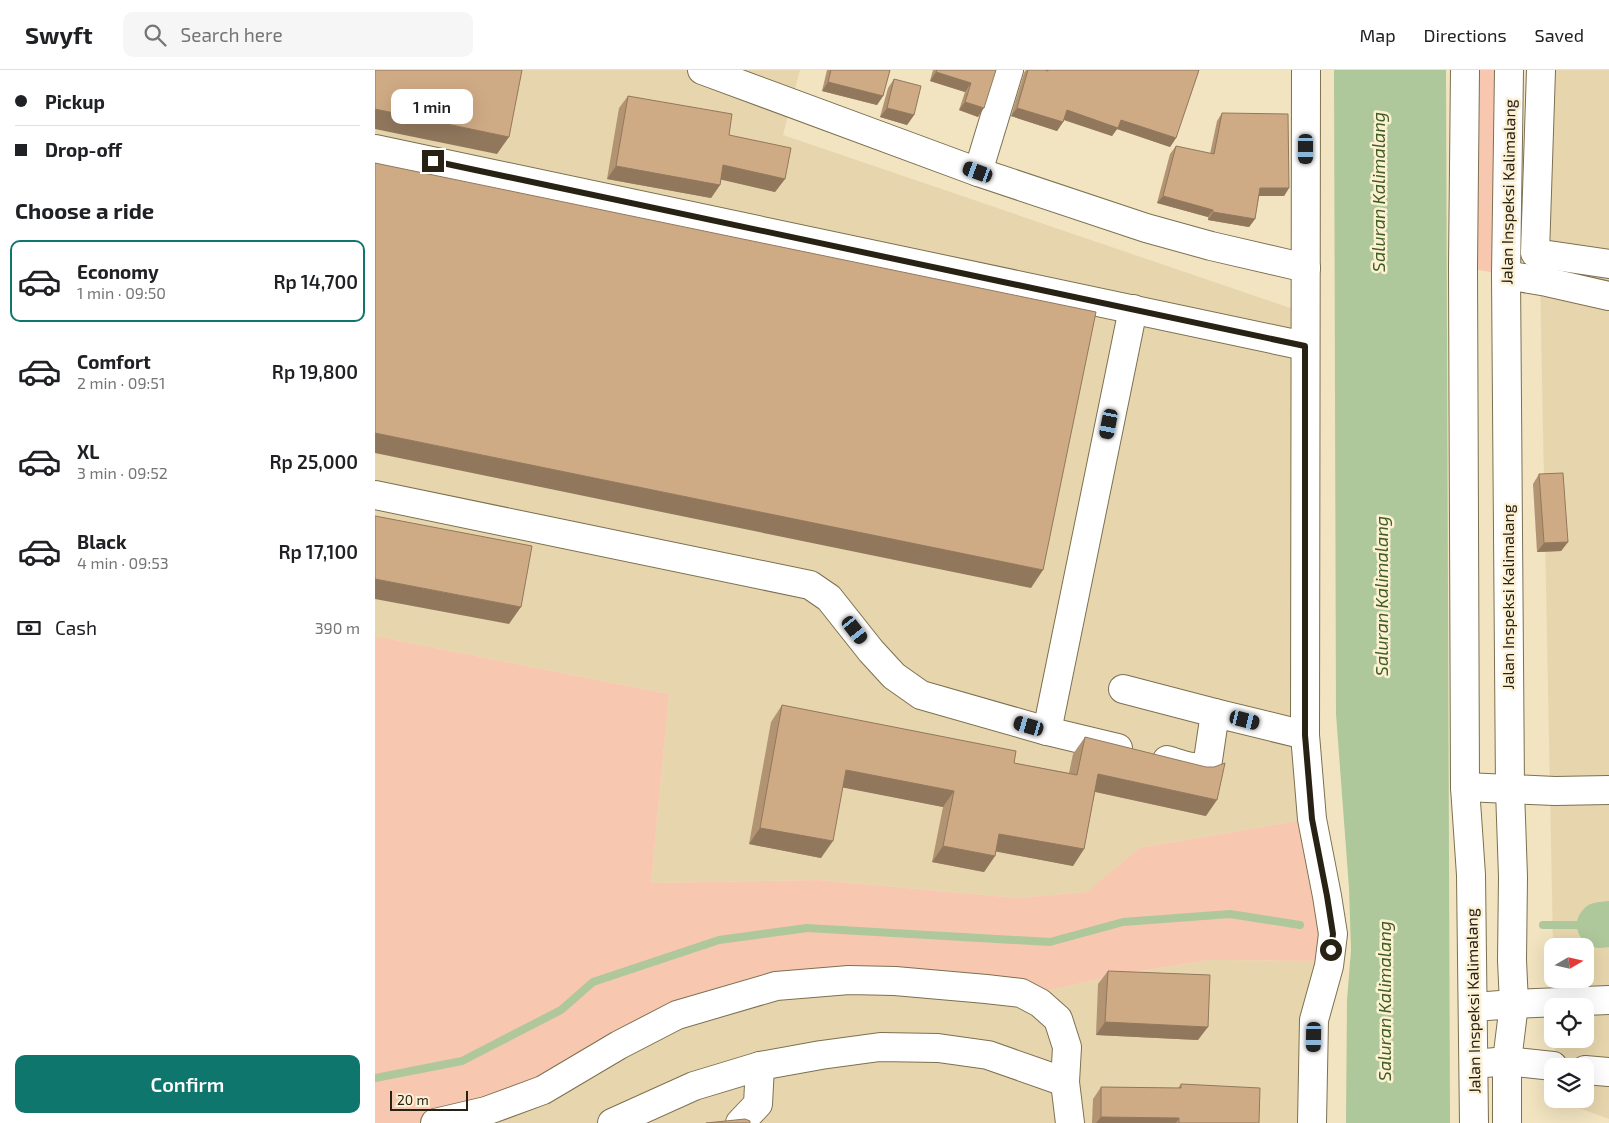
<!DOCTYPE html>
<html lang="en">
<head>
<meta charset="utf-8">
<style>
  :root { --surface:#fff; --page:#f6f6f6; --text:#202124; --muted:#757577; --line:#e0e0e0; --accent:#0f766e }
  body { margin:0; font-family:"Exo 2",sans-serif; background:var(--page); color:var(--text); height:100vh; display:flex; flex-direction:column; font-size:19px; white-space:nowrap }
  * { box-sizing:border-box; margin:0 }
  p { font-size:16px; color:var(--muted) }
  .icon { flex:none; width:28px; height:28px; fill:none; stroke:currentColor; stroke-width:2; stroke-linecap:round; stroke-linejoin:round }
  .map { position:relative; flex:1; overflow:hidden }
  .details { display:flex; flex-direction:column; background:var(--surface); width:375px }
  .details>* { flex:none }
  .guide { display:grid; align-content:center; height:110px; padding:0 15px; background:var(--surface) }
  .needle { width:32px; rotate:81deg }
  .fabs { position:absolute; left:1169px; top:868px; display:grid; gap:10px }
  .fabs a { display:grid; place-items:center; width:50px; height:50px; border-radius:10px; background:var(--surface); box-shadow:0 5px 20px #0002; font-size:25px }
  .scale { position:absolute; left:15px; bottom:12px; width:78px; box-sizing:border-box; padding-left:5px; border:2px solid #282215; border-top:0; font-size:14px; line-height:18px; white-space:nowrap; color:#282215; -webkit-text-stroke:4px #fdf1d5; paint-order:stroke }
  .end { position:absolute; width:22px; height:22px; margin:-11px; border:6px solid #282215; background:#fff; box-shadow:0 0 0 2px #fff }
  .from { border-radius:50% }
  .bubble { position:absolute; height:35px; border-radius:10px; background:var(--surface); box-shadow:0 5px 20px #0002; font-size:16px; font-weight:600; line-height:35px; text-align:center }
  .car { position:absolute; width:15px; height:30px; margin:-15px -8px; border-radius:6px; box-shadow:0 0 4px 1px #0007; background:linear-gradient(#222 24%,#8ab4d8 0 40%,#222 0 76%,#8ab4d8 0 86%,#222 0) }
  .guide b { display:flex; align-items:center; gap:18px; height:48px; font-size:19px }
  .guide b+b { border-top:1px solid var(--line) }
  .guide i { width:12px; height:12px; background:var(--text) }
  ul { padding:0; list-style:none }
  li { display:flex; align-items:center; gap:15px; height:82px; margin:0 10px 8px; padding:0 5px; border:2px solid transparent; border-radius:10px }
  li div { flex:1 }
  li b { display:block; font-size:19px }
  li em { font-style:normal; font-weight:600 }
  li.current { border-color:var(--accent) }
  li>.icon { width:45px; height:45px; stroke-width:1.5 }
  h2 { padding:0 15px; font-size:22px; line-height:60px }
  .pay { display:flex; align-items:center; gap:12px; height:55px; padding:0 15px; font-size:19px }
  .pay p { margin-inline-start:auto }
  .primary-button { display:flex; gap:10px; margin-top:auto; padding:10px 15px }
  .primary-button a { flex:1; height:58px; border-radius:10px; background:var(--accent); color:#fff; font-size:20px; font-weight:600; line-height:58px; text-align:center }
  header { display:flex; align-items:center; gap:30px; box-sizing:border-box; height:70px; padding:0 25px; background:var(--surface); border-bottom:1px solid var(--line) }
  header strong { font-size:24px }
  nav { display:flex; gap:28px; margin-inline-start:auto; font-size:18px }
  .search { width:350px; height:45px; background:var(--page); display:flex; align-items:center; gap:12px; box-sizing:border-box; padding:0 18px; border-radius:10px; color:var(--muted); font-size:19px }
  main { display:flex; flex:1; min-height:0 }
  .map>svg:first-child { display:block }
  .built { fill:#e7d6ad }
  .green { fill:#f8c7b0 }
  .water { fill:#aec79b }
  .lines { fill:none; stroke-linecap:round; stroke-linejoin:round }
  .stream { stroke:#aec79b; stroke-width:8 }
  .river { stroke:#aec79b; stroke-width:46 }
  .minor-casing { stroke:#7c7050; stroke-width:30 }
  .major-casing { stroke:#7c7050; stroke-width:30 }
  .minor { stroke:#fff; stroke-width:28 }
  .major { stroke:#fff; stroke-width:28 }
  .wall { fill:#b29372 }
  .shaded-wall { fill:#91785d }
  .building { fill:#cfab85; stroke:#91785d }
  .route { stroke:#282215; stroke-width:6 }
  .labels { text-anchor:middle; stroke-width:5; stroke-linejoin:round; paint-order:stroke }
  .street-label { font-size:16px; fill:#282215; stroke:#fdf1d5 }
  .water-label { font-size:18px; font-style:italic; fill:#3f5e20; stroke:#fdf1d5 }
</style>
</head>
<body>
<header>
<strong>Swyft</strong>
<div class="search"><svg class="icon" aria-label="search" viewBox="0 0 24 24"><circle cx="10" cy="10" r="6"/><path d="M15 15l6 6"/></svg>Search here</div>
<nav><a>Map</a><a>Directions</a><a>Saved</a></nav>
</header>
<main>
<section class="details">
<div class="guide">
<b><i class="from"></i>Pickup</b>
<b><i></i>Drop-off</b>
</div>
<h2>Choose a ride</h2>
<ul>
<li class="current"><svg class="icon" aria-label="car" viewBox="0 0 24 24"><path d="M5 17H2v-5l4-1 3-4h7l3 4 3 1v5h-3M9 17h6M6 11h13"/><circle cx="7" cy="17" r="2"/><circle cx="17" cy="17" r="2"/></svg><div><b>Economy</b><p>1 min · 09:50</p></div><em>Rp 14,700</em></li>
<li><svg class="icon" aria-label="car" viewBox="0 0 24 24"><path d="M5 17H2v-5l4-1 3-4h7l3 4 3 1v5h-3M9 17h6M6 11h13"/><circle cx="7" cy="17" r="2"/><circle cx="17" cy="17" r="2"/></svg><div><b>Comfort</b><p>2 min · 09:51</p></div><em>Rp 19,800</em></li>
<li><svg class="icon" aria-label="car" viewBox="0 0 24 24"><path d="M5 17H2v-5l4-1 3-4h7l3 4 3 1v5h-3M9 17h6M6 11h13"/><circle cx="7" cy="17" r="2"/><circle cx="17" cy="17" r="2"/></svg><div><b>XL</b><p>3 min · 09:52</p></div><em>Rp 25,000</em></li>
<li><svg class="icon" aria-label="car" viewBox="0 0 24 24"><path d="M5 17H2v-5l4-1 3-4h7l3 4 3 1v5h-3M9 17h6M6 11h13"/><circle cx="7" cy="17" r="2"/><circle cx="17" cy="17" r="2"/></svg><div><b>Black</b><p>4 min · 09:53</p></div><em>Rp 17,100</em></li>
</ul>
<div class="pay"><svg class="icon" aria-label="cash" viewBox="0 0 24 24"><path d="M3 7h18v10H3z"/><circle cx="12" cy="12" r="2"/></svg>Cash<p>390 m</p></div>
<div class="primary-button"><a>Confirm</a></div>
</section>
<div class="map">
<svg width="1234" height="1053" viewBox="0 0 1234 1053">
  <rect width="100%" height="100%" fill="#f2e4c0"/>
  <g class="built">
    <path d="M0,0H425L408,65L939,246L933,749L764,778L713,822L642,828L444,810L276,813L294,624L0,566Z"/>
    <path d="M1161,0H1234V1049L1182,1030L1210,1029V996H1181L1180,969H1210V936H1180L1179,909H1210V876H1178Z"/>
    <path d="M835,890L951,891L950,1053H90L323,939L476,924L626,931L747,904Z"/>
  </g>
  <g class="green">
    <path d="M1091,0H1134L1131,205L1088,197Z"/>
    <path d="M0,566L294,624L276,813L444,810L642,828L712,822L764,778L933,749L951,891L835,890L747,904L626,931L476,924L323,939L195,1020L90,1053H0Z"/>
  </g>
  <path class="water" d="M959,0H1071L1075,1053H971L972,930L976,880L974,818L961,644Z"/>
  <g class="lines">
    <g class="stream">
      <path d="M1168,855H1225"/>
      <path d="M0,1008L87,991L186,940L218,912L344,870L432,858L675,872L748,852L855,844L925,855"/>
    </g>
    <path class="river" d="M1225,855L1234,854"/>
    <defs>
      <g id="minor">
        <path d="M327,0L603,102L771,158L836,176L931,198"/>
        <path d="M931,0L930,665L937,749L952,826L958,864L954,896L939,950L937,1053"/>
        <path d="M1166,0L1160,183L1234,194"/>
        <path d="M0,79L930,276"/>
        <path d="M603,102L634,0"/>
        <path d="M1131,205L1172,212L1234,226"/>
        <path d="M0,425L435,515L454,528L496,581L519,606L546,625L672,661L743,678"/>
        <path d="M748,619L840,643"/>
        <path d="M672,661L758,239"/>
        <path d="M792,690C804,693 825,704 833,690L840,643L930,665"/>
        <path d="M1090,717L1180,721L1234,720"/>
        <path d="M1099,937L1139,934L1234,930"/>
        <path d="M1099,994L1132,991L1178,996"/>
        <path d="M1210,1000L1234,1002"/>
        <path d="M60,1053L111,1041L168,1020L244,975L302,945L401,916L474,910L520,911L611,919L646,923L665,933L683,949L692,977L690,1012L695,1053"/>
        <path d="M237,1053L319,1016L385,996L446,985L505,977L563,978L613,985L690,1012"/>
        <path d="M365,1053L383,1034L385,996"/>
      </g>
      <g id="major">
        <path d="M1090,0L1088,197L1090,717L1096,805L1099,1053"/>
        <path d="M1132,1053V991L1139,934L1137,890L1138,807L1135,720L1131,205L1134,0"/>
      </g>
    </defs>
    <use href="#minor" class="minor-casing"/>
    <use href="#major" class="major-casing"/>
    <use href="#minor" class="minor"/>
    <use href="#major" class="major"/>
  </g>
  <g class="wall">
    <path d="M452,0H515L508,26L502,35L447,21Z"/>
    <path d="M558,0H621L603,47L584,40L590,22L555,11Z"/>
    <path d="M651,0H824L801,68L795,77L742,59L737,66L689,50L688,52L682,61L636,46L649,3Z"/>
    <path d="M519,9L539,45L532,55L505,47L513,18Z"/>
    <path d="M253,26L354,65L410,109L400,122L346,109L345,115L336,128L232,109L244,38Z"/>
    <path d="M847,43L914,118L909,126H884L880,149L874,157L833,150V147L782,133L795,84L801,76L835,84L842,51Z"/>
    <path d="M1164,404L1193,472L1186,481L1162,482L1158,414Z"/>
    <path d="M407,635L639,693L694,703L698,684L710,667L831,746L720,722L709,779L698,796L621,781L620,786L609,802L557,792L568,737L468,717L446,788L374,774L396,652Z"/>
    <path d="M733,901L823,970L721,965L723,914Z"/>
    <path d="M806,1014L884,1053H717L718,1029L726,1017L803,1018Z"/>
  </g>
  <g class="shaded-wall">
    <path d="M561,2L596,13L590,22L555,11Z"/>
    <path d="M453,12L508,26L502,35L447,21Z"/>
    <path d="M590,32L609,38L603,47L584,40Z"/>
    <path d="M512,38L539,45L532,55L505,47Z"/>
    <path d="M642,38L688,52L682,61L636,46Z"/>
    <path d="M0,39L134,67L122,84L0,59Z"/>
    <path d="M692,40L746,50L801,68L795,77L742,59L737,66L686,49Z"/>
    <path d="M348,95L410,109L400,122L339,108Z"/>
    <path d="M241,96L345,115L336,128L232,109Z"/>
    <path d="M885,118H914L909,126H880Z"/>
    <path d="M788,126L838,140L833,147L782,133Z"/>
    <path d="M838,142L880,149L874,157L833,150Z"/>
    <path d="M0,363L668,500L656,518L0,383Z"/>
    <path d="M1193,472L1186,481L1162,482L1169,473Z"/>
    <path d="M0,509L146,537L134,554L0,529Z"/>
    <path d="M471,700L579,721L568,737L460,716Z"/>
    <path d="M723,704L842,730L831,746L712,720Z"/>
    <path d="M385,758L458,771L446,788L374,774Z"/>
    <path d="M624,764L709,779L698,796L613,780Z"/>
    <path d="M568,776L620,786L609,802L557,792Z"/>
    <path d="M730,952L833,957L823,970L721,965Z"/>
    <path d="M726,1047L804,1048L801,1053H721Z"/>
  </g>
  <g class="building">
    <path d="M0,0H147L134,67L0,39Z"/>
    <path d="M456,0H515L508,26L453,12Z"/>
    <path d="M562,0H621L609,38L590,32L596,13L561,2Z"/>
    <path d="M653,0H670L673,1V0H824L801,68L746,50L743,58L692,40L688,52L642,38Z"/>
    <path d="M519,9L546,16L539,45L512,38Z"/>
    <path d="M253,26L357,44L354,65L416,78L410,109L348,95L345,115L241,96Z"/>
    <path d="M847,43L913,44L914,118H885L880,149L838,142V140L788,126L801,76L839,84Z"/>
    <path d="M0,93L721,242L668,500L0,363Z"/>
    <path d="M1188,403L1193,472L1169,473L1164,404Z"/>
    <path d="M0,446L157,476L146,537L0,509Z"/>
    <path d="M407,635L641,681L639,693L702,705L710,667L831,697H839L850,693L842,730L723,704L709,779L624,764L620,786L568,776L579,721L471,700L458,771L385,758Z"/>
    <path d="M733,901L835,905L833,957L730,952Z"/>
    <path d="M806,1014L885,1018L884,1053H804V1048L726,1047V1017L806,1018Z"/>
    <path d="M370,1049L375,1051V1053H331Z"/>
  </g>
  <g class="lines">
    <path class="route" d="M58,91L930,276V665L937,749L952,826L958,864L956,880"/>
  </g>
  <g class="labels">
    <g class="street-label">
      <text transform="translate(1133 122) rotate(-89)" y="6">Jalan Inspeksi Kalimalang</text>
      <text transform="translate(1133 527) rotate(-90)" y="6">Jalan Inspeksi Kalimalang</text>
      <text transform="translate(1098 931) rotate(-91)" y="6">Jalan Inspeksi Kalimalang</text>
    </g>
    <g class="water-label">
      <text transform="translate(1004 122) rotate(-90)" y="6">Saluran Kalimalang</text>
      <text transform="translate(1007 526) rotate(-90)" y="6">Saluran Kalimalang</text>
      <text transform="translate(1010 931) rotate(-90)" y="6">Saluran Kalimalang</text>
    </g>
  </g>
</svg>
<div class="fabs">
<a><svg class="needle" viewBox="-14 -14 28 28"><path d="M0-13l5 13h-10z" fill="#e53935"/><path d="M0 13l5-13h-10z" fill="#757577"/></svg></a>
<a><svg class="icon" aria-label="locate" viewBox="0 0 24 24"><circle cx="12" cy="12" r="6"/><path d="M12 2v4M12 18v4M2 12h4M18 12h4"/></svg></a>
<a><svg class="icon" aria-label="layers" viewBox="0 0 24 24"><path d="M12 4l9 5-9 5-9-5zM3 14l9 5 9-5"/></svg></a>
</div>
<div class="scale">20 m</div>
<i class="end from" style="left:956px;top:880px"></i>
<i class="end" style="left:58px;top:91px"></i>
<div class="bubble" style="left:16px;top:19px;width:82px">1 min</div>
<i class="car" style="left:931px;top:79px;rotate:180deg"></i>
<i class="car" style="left:603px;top:102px;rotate:290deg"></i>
<i class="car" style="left:734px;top:354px;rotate:191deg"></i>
<i class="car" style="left:480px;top:560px;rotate:142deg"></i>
<i class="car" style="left:870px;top:650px;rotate:104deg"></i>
<i class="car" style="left:654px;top:656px;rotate:286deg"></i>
<i class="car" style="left:939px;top:967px;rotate:181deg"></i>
</div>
</main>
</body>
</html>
